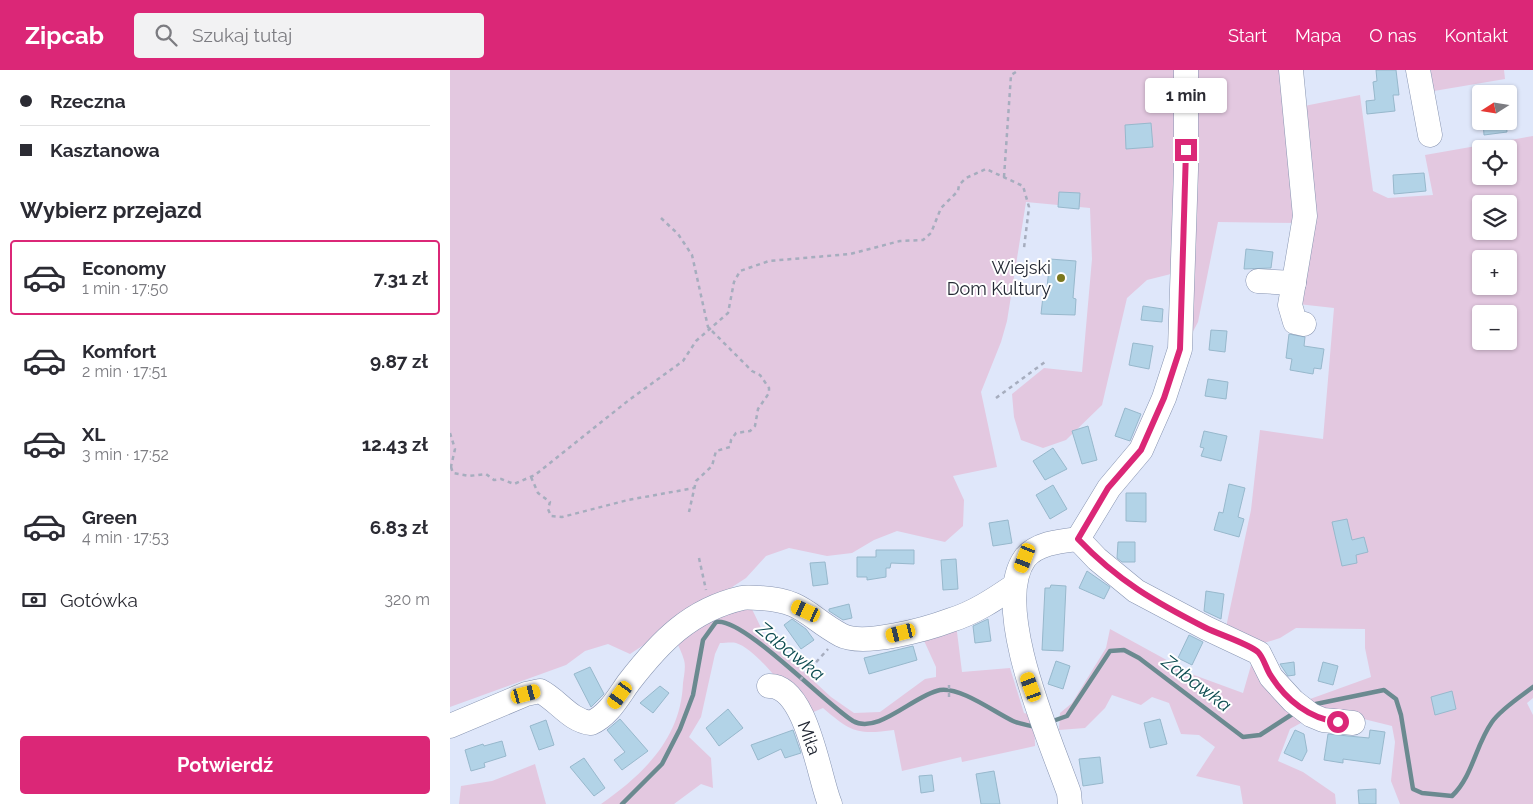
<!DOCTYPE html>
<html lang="pl">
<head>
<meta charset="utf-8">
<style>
  :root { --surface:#fff; --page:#f2f2f3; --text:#2b2b33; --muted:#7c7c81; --line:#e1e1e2; --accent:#db2777 }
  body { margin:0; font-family:Raleway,sans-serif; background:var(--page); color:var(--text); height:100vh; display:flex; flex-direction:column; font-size:19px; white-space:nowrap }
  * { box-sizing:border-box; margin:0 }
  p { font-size:16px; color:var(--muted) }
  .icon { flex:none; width:28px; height:28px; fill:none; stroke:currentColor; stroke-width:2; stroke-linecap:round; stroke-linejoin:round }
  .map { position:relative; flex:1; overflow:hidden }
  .drawer { display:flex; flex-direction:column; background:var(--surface); width:450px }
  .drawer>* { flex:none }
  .hud { display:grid; align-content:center; height:110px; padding:0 20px; background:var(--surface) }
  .needle { width:32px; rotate:258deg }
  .tools { position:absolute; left:1022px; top:15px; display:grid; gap:10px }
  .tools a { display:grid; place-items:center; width:45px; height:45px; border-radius:5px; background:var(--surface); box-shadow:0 1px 4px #0004; font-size:25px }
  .end { position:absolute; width:22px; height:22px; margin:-11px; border:6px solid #db2777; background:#fff; box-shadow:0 0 0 2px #fff }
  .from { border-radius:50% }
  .bubble { position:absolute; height:35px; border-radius:5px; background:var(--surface); box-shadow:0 1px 4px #0004; font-size:16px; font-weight:700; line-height:35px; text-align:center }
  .car { position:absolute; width:15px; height:30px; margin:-15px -8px; border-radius:6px; box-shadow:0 0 4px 1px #0007; background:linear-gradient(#f5c518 24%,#345 0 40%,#f5c518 0 76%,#345 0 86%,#f5c518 0) }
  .hud b { display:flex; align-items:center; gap:18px; height:48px; font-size:19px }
  .hud b+b { border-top:1px solid var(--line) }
  .hud i { width:12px; height:12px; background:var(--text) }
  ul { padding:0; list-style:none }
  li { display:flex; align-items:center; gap:15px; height:75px; margin:0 10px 8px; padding:0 10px; border:2px solid transparent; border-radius:5px }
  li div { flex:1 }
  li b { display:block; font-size:19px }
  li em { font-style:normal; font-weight:700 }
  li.current { border-color:var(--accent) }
  li>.icon { width:45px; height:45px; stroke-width:1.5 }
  h2 { padding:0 20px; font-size:22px; line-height:60px }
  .pay { display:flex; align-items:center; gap:12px; height:55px; padding:0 20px; font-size:19px }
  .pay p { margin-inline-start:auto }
  .action { display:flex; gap:10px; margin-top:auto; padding:10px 20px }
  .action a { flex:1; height:58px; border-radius:5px; background:var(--accent); color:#fff; font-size:20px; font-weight:700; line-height:58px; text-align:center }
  header { display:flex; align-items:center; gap:30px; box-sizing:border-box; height:70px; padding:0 25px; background:var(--accent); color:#fff }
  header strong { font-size:24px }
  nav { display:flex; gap:28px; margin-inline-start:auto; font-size:18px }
  .search { width:350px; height:45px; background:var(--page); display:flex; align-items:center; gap:12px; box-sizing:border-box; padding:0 18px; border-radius:5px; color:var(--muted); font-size:19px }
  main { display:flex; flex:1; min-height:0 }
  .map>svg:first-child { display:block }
  .green { fill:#e3c8e0; fill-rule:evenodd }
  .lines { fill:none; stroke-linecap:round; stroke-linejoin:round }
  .stream { stroke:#6b8a90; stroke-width:4.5 }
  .building { fill:#b2d3e7; stroke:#97b8cc }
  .minor-casing { stroke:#8794b1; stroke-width:25 }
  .path { stroke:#a6adbe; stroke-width:2.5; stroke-dasharray:4 4; stroke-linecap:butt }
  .minor { stroke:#fff; stroke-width:24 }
  .route { stroke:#db2777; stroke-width:6 }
  .poi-dot { fill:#7b781e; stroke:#fff; stroke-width:2 }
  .labels { text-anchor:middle; stroke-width:4; stroke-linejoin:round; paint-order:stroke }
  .poi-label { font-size:18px; fill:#242935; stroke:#fff; text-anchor:end }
  .street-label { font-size:18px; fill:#242935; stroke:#fff }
  .water-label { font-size:19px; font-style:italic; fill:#0e4d52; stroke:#fff }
</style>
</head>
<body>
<header>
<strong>Zipcab</strong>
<div class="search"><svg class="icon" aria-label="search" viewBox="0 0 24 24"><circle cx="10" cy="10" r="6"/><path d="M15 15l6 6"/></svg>Szukaj tutaj</div>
<nav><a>Start</a><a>Mapa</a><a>O nas</a><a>Kontakt</a></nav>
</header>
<main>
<section class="drawer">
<div class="hud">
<b><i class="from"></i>Rzeczna</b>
<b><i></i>Kasztanowa</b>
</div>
<h2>Wybierz przejazd</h2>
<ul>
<li class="current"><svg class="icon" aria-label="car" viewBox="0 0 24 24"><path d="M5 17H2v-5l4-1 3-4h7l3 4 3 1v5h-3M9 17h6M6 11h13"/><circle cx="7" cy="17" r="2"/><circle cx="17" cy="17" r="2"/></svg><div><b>Economy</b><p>1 min · 17:50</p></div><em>7.31 zł</em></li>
<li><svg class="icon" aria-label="car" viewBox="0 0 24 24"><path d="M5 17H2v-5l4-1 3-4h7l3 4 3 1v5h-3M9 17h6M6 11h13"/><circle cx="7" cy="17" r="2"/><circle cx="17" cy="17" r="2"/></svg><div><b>Komfort</b><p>2 min · 17:51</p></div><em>9.87 zł</em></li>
<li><svg class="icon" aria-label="car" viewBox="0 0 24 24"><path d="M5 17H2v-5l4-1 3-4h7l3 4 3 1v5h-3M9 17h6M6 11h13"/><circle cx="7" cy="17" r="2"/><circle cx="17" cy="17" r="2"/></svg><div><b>XL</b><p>3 min · 17:52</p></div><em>12.43 zł</em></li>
<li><svg class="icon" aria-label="car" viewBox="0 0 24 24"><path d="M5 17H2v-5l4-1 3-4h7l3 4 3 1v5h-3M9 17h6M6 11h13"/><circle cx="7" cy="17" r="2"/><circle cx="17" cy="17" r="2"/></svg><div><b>Green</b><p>4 min · 17:53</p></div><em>6.83 zł</em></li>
</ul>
<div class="pay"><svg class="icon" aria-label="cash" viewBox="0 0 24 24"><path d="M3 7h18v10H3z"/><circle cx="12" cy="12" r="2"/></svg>Gotówka<p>320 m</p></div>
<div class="action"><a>Potwierdź</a></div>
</section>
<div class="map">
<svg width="1083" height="734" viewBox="0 0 1083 734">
  <rect width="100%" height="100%" fill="#dfe7fa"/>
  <g class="green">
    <path d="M0,0H837L849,153L768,152L748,252L738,271L729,202L697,210L677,228L652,335L616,370L593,378L571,370L564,347L562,324L594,298L632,302L642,189L640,138L576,132L557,251L551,272L531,322L547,397L503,406L514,430L513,456L495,472L447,461L424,470L402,483L377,486L339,478L316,486L296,508L180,584L158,574L135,581L116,595L0,637Z"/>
    <path d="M974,0H1054L1055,9L984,21Z"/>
    <path d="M910,25L923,121L938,128L983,125L975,85L1083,66V628L1077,633L1083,645V734H950L941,711L945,672L942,656L849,633L921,607L915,578V559L846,558L830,568L811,574L775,562L801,440L810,360L873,369L884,238L848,234L849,37ZM1031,79H1059V106H1031ZM1031,134H1059V161H1031ZM1031,189H1059V216H1031ZM1031,244H1059V271H1031Z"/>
    <path d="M300,535L315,566L381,627L404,643L430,642L475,609L486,607V597L471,564L506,554L512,602L560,598L574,643L584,646L585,676L512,692L511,687L452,701L444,660C407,665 401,662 373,638L354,646C342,627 307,579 286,573C282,572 275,573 270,573L265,584L251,647L239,667L261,688L263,718L251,714L224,734H151C194,704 231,668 233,613C234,606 236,596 234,590C232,583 228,575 225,568L246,551Z"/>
    <path d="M660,559L744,605L793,623L804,585L858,649L840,659L828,691L853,702L885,724L886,734H793L790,716L746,706L765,677L749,665L731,664L719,633L702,627L691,635L662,625L655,638L635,658L609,660L610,643L622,633L656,578Z"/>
    <path d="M85,694L96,734H9L11,716L42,711Z"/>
  </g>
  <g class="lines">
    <g class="stream">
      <path d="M861,635L934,620L946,629L951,645L963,719L972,723L1002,726C1023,706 1025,676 1042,652C1051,639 1070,627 1083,617"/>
      <path d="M600,652L617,646L660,581L674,580L689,588L793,667L810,665L844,643"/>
      <path d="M172,734L212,694L230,659L243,625L253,570L266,552C292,546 375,634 403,651C428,665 464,625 490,620C511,617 544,642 563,651C569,654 578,655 585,657"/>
    </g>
  </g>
  <g class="building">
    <path d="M926,0H946L949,25H943L945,41L917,44L916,31L925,30L923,12L927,11Z"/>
    <path d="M1033,51H1056L1057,62L1034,65Z"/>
    <path d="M701,53L703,77L676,79L675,55Z"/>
    <path d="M974,103L976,121L944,124L943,105Z"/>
    <path d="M609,122L630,123L629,139L608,137Z"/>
    <path d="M796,179L823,182L821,198L794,199Z"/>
    <path d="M600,189L626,191L623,228L626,229L625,245L591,244L593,226L596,227Z"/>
    <path d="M693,236L713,239L712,252L691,250Z"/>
    <path d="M761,260L777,261L775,282L759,280Z"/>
    <path d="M839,264L855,267L854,276L874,279L871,299L864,298L863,304L840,300L842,289L836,288Z"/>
    <path d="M683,273L703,276L699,299L679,295Z"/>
    <path d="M758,309L778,312L776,329L755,326Z"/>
    <path d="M675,338L691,344L680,371L665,366Z"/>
    <path d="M638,356L647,390L632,394L622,361Z"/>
    <path d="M754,361L777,366L771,391L751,386L754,378L750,377Z"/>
    <path d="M603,378L617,399L595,410L583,391Z"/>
    <path d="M779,414L795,418L788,447L794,449L789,467L764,460L769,442L773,443Z"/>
    <path d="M603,415L617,439L600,449L586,425Z"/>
    <path d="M676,423H696V452L676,451Z"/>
    <path d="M897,449L902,470L914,467L918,482L906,485L907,493L892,496L882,452Z"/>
    <path d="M558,450L562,473L543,476L539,453Z"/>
    <path d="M668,472H685V492H672L667,488Z"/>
    <path d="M426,480H464V494L441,493L440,498H436V507L417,510V507H407V487H426Z"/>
    <path d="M506,489L508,519L493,520L491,490Z"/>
    <path d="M375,492L378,514L363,516L360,493Z"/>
    <path d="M637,501L660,517L654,529L629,518Z"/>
    <path d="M601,515L616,516L613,581L592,580L595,518H600Z"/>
    <path d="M756,521L774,524L771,549L754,541Z"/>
    <path d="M399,534L402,548L393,550L379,541V539Z"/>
    <path d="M342,549L356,559L364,570L351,579L334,555Z"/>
    <path d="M538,549L541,571L525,573L523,556Z"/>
    <path d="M739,565L753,572L742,595L728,588Z"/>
    <path d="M463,576L467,590L419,604L414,588Z"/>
    <path d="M606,591L620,596L613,619L598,614Z"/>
    <path d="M844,592L845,605L838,606L830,594Z"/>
    <path d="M873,592L888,596L883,615L868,611Z"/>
    <path d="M140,597L154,624L141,637L124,604Z"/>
    <path d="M210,616L219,623L203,643L190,633Z"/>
    <path d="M1002,621L1006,639L985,645L981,627Z"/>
    <path d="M278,639L293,658L269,676L256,658Z"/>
    <path d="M170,649L198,681L172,700L164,690L175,682L157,660Z"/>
    <path d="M710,649L717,674L700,678L694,653Z"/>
    <path d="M96,650L104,675L89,680L80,656Z"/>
    <path d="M343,660L351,683L335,688L331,679L308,690L301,675Z"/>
    <path d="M845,660L854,664L857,681L852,691L834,683Z"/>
    <path d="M920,660L935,662L930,694L893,689V693L874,690L878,664L919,668Z"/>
    <path d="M52,671L56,686L34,693L35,697L21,701L15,680L33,674L34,676Z"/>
    <path d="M650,687L653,713L633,716L629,689Z"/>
    <path d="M134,688L155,718L144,726L120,697Z"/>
    <path d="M544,701L550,734H531L526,704Z"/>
    <path d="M482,705L484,721L471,723L469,706Z"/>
    <path d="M926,719V734H909L908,720Z"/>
  </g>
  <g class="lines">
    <defs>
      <g id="minor">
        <path d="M841,0L855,146L840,235L845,252L854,254"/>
        <path d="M968,0L980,65"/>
        <path d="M808,211L844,213"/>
        <path d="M628,469L647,489L686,521L756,558L809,583L821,607L843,631L861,645L873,650L903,653"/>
        <path d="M319,616C357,615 369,709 380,734"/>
        <path d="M0,656L76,624L90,621C108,630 120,651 141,653C159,645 168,627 179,612C210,572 240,540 292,528C297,527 304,528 310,528C353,530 358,547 391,565C413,577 477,559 501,550C524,543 545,529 564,516"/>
        <path d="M620,734L619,723C601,672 540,536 575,488C587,473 611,471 628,469L659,418L691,380L714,328L730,279L736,100V0"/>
      </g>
    </defs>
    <use href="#minor" class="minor-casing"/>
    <g class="path">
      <path d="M554,107L561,5L569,0"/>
      <path d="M211,148L228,164L242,185L258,257L302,301L310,305L319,318V323L308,339L305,356L300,361L286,363L281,370L280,377L266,381L262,396L246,411L239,442"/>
      <path d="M546,328L595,292"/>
      <path d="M0,363L5,379L0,401"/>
      <path d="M1,397L3,403L19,406L36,404L44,410L51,409L64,414L85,405L179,330L233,291L246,271L278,243L284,212L290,201L319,191L400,184L450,171L473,170L481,163L491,138L508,121L509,115L516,108L536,99L573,116L579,137L574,178"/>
      <path d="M81,407L88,423L100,432L98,439L101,446L112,447L178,430L244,418"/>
      <path d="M249,488L256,520"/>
      <path d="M350,610L378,579"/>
      <path d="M499,615V630"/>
    </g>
    <use href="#minor" class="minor"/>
  </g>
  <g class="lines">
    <path class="route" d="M736,80L730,279L714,328L691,380L658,418L628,469C668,511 705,532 756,558C768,564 799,574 808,582C814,588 816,599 821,606C836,630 860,649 888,652"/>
  </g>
  <circle class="poi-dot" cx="611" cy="208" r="5"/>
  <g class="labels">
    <g class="poi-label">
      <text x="601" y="204">Wiejski<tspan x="601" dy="21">Dom Kultury</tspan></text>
    </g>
    <g class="street-label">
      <text transform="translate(359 668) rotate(69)" y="6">Miła</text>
    </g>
    <g class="water-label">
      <text transform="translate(341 581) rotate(39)" y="7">Zabawka</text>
      <text transform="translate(747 613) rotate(37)" y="7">Zabawka</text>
    </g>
  </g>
</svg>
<div class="tools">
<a><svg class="needle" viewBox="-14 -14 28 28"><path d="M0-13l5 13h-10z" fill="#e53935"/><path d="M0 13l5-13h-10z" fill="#7c7c81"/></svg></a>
<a><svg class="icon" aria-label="locate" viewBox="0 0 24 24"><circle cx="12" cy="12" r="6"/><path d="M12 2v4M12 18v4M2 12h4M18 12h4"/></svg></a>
<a><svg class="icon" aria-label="layers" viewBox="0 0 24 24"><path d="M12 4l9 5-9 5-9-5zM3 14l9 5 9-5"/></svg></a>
<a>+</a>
<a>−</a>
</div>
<i class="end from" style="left:888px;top:652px"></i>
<i class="end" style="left:736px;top:80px"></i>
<div class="bubble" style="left:695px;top:8px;width:82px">1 min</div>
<i class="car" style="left:575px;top:488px;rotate:201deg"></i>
<i class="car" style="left:356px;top:541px;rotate:295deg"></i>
<i class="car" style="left:451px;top:563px;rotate:256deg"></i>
<i class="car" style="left:581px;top:617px;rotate:340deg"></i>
<i class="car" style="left:76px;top:624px;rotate:75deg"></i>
<i class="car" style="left:170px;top:625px;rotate:216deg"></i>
</div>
</main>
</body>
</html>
